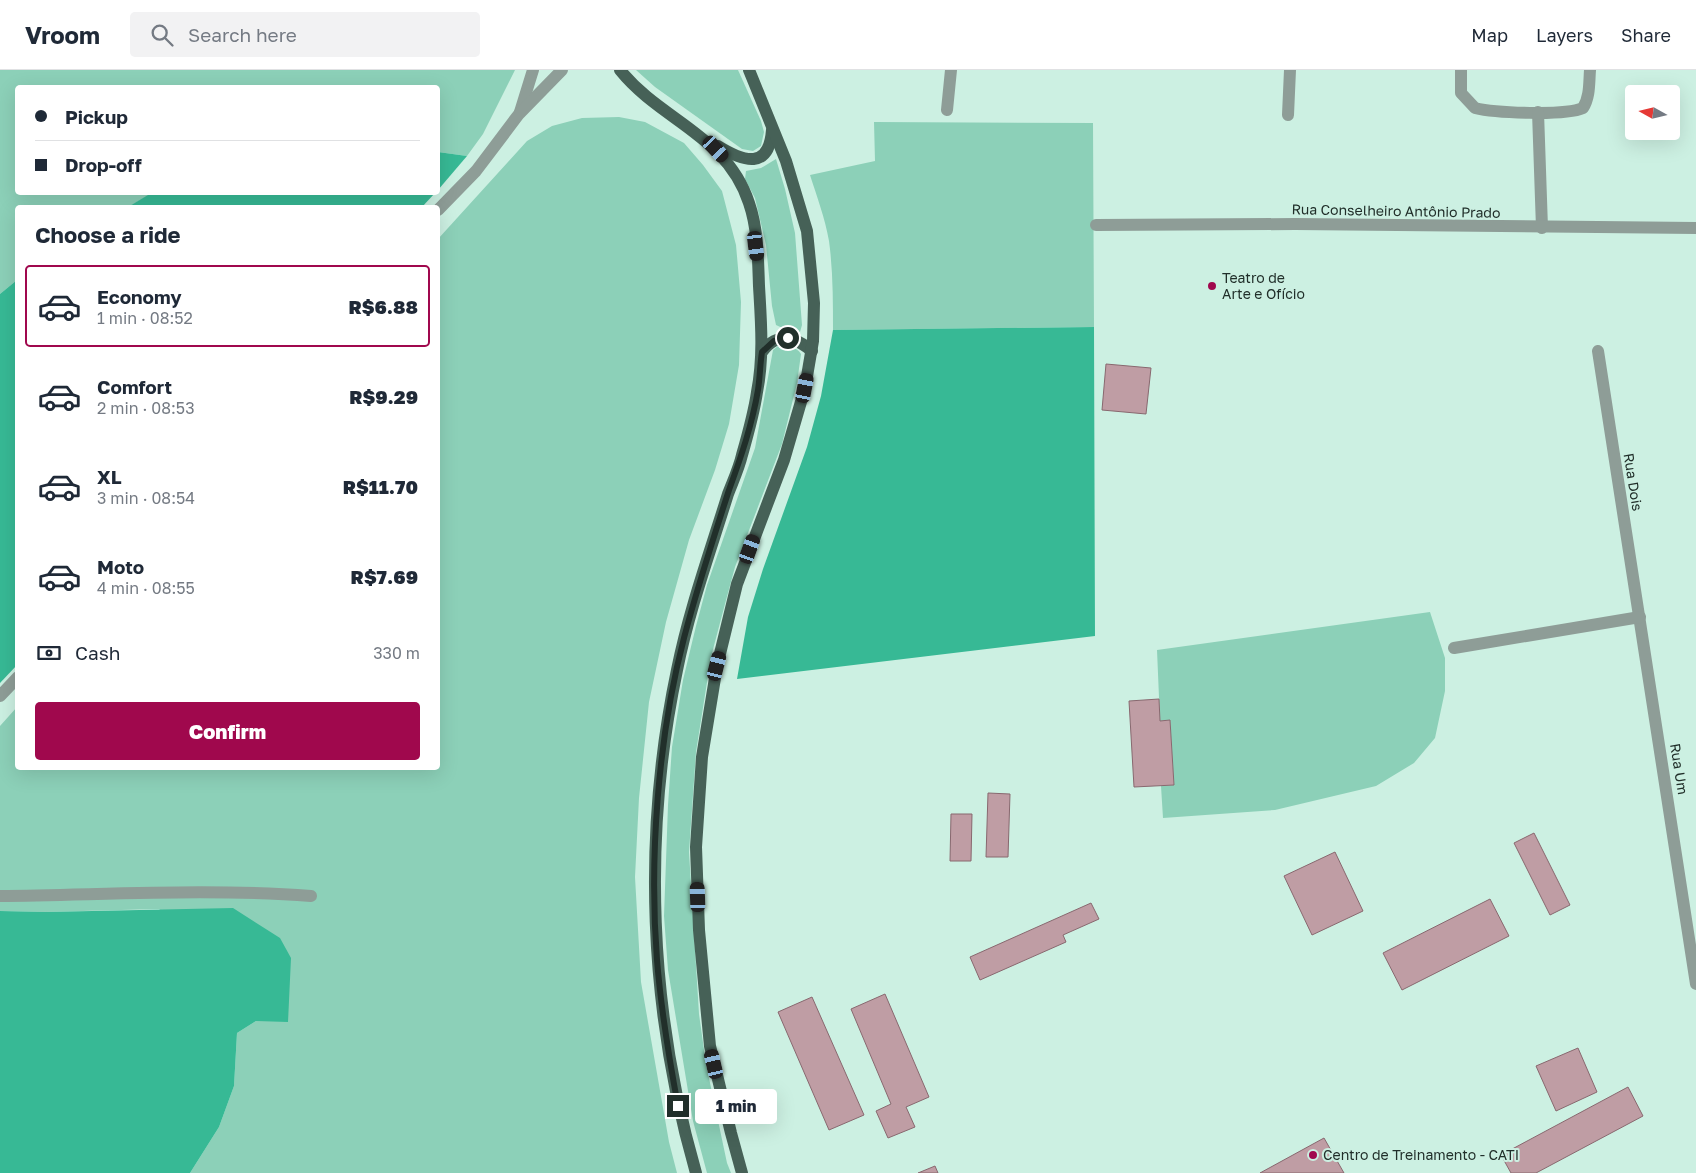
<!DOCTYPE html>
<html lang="en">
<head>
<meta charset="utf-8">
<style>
  :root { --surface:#fff; --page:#f2f2f3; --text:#1f2937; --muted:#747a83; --line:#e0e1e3; --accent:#a0084d }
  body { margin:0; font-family:"Golos Text",sans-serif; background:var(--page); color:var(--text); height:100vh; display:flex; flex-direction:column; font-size:19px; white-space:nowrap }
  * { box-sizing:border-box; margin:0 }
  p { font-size:16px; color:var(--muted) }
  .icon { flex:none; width:28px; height:28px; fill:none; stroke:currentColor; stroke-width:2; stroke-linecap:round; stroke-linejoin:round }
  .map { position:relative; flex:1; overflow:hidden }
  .side { position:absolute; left:15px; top:135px; width:425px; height:565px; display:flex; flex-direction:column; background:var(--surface); border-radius:5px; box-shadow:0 5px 20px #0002 }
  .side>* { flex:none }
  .banner { position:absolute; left:15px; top:15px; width:425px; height:110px; border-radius:5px; box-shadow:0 5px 20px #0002; display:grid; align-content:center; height:110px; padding:0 20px; background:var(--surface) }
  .needle { width:32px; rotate:278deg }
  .tools { position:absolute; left:1625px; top:15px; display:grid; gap:10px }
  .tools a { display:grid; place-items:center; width:55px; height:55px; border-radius:5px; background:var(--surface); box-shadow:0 5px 20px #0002; font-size:25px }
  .end { position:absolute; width:22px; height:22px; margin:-11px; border:6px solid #212f2a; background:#fff; box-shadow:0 0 0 2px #fff }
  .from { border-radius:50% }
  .bubble { position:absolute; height:35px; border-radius:5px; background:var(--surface); box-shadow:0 5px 20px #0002; font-size:16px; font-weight:800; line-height:35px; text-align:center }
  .car { position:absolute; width:15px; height:30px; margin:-15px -8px; border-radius:6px; box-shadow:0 0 4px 1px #0007; background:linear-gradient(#222 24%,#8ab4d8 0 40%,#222 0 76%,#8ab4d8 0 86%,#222 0) }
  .banner b { display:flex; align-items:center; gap:18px; height:48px; font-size:19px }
  .banner b+b { border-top:1px solid var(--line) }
  .banner i { width:12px; height:12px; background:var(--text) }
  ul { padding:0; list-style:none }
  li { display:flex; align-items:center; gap:15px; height:82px; margin:0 10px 8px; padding:0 10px; border:2px solid transparent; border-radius:5px }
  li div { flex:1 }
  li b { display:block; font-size:19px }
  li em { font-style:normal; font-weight:800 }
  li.current { border-color:var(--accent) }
  li>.icon { width:45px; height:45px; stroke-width:1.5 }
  h2 { padding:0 20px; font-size:22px; line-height:60px }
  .pay { display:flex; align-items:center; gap:12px; height:55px; padding:0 20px; font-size:19px }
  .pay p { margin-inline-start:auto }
  .action { display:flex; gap:10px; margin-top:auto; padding:10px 20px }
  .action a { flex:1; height:58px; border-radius:5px; background:var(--accent); color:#fff; font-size:20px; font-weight:800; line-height:58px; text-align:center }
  header { display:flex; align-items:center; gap:30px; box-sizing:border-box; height:70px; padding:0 25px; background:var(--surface); border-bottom:1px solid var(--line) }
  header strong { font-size:24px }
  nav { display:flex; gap:28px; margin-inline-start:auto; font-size:18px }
  .search { width:350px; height:45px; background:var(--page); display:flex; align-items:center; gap:12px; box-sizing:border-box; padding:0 18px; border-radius:5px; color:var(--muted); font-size:19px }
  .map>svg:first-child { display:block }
  .green { fill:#8cd0b8 }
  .forest { fill:#37b995 }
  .building { fill:#bf9da4; stroke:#88686f }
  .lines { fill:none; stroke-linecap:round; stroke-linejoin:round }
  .street { stroke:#8e9d97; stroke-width:12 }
  .primary { stroke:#466157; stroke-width:12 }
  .route { stroke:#212f2a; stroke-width:6 }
  .poi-dot { fill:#a0084d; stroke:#ccf0e2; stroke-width:2 }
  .labels { text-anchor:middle; stroke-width:4; stroke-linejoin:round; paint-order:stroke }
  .street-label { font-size:14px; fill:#212f2a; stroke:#ccf0e2 }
  .poi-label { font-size:14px; fill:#212f2a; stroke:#ccf0e2; text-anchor:start }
</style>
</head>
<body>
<header>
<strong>Vroom</strong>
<div class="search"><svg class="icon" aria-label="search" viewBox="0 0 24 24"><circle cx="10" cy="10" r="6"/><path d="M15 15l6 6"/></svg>Search here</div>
<nav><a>Map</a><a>Layers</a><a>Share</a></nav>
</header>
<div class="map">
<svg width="1696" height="1103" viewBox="0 0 1696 1103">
  <rect width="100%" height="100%" fill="#ccf0e2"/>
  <g class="green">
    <path d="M0,0H515L483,64L467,86L438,82V18H18V122L153,123L128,137L18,138L17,210L0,224Z"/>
    <path d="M636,0H738L761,51L764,62L761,76L753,81L742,79L655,17Z"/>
    <path d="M619,47L645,52L684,73L703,95L722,121L736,175L741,232L739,295L729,354L715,400L689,470L666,552L649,632L639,728L635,807L641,912L669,1072L677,1103H190L219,1057L234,1016L237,963L256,951H288L159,839L45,842L0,841V656L17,637L18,698H438V169L527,71L552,56L582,48Z"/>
    <path d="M874,52L1093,53L1094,257L833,260C833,231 833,200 829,171C825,148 817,127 810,105L875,91Z"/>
    <path d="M776,89L785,119L795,163L802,255L800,262H791L776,255L772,236L766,175L755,128L745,109L746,101L761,98Z"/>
    <path d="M778,276C788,276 796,276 801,284L797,313L782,374L735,497L725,534L711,587L696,682L689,782L699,944L706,994L727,1093L731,1103H707L693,1051L668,900L664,846L668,735L672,677L683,610L696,556L707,515L755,378L773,280Z"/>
    <path d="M1430,542L1445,588V621L1435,668L1414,693L1376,716L1275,740L1163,748L1161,716L1174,715L1170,650L1160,651L1157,580Z"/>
  </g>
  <g class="forest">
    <path d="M438,82L467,86L438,120Z"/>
    <path d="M153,122H435V123L422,137H128Z"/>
    <path d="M17,210L18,594L0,613V224Z"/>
    <path d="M1094,257L1095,566L737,609L748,547L763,499L807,377L821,326L833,260Z"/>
    <path d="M233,838L280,868L291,888L288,952L256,951L237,963L234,1016L219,1057L190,1103H0V841L45,842Z"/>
  </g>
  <g class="building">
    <path d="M1106,294L1151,298L1146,344L1102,340Z"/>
    <path d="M1159,629L1160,651L1170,650L1174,715L1134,717L1129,631Z"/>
    <path d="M988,723L1010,724L1008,787H986Z"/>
    <path d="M951,744H972L971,791H950Z"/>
    <path d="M1534,763L1570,835L1550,845L1514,773Z"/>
    <path d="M1335,782L1363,841L1312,865L1284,806Z"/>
    <path d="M1490,829L1509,866L1402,920L1383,883Z"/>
    <path d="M1091,833L1099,849L1063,865L1066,872L980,910L970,887Z"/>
    <path d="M885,924L929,1027L906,1037L915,1057L888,1068L876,1041L891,1034L851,939Z"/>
    <path d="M812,927L864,1045L829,1060L778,942Z"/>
    <path d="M1578,978L1597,1022L1556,1041L1536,996Z"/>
    <path d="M1628,1017L1643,1046L1536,1103H1511L1501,1085Z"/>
    <path d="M1324,1068L1344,1103H1260Z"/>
    <path d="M935,1096L938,1103H918Z"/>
  </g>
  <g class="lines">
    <g class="street">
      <path d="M1461,0V23L1475,38C1495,43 1565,46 1583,38C1590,27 1589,13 1590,0"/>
      <path d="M947,40L951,0"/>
      <path d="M520,42L533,0"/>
      <path d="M1538,42L1542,158"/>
      <path d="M1288,45L1290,0"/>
      <path d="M438,140L476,101L519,44L562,0"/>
      <path d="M1096,155L1295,154L1696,158"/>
      <path d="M1598,281L1696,914"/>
      <path d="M1454,578L1640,547"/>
      <path d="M0,626L18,607"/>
      <path d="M0,826C103,825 207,818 311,826"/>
    </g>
    <g class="primary">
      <path d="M620,0C661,51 727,65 749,133C758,159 758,189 759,216C761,251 764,286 757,322C754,343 748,364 742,385C739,398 733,411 728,424C710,482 689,540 677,600C642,766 649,940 696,1103"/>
      <path d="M718,76C744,92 769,100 772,60"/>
      <path d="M762,282C765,278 770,273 774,271C788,264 801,272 812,281"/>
      <path d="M742,1103L731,1063L710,976L699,860L696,777L702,687L717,596L737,514L784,390L805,318L813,271L814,233L807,161L786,91L749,0"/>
    </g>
  </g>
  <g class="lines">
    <path class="route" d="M678,1036C669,988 661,939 657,890C649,788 658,667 684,568C697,518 713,469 729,420C741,387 752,355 758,320C760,307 760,294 762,282L774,271L788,268"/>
  </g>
  <g class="poi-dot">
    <circle cx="1212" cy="216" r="5"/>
    <circle cx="1313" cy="1085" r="5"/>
  </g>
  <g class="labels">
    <g class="street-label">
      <text transform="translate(1396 141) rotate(1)" y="5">Rua Conselheiro Antônio Prado</text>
      <text transform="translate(1633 412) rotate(81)" y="5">Rua Dois</text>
      <text transform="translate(1679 699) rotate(81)" y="5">Rua Um</text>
    </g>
    <g class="poi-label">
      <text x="1222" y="213">Teatro de<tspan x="1222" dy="16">Arte e Ofício</tspan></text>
      <text x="1323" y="1090">Centro de Treinamento - CATI</text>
    </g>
  </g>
</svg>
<div class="tools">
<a><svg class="needle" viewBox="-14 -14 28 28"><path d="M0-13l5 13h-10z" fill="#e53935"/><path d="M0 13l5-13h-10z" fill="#747a83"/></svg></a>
</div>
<i class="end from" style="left:788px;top:268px"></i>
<i class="end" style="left:678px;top:1036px"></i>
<div class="bubble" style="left:695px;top:1019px;width:82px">1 min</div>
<i class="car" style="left:716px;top:79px;rotate:137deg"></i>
<i class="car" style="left:756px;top:176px;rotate:173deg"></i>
<i class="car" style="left:805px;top:318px;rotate:11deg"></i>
<i class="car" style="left:750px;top:479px;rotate:20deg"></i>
<i class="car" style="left:717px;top:596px;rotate:14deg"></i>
<i class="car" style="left:698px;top:827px;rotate:358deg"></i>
<i class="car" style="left:714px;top:994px;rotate:347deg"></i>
<div class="banner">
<b><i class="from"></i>Pickup</b>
<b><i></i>Drop-off</b>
</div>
<section class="side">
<h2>Choose a ride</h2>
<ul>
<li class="current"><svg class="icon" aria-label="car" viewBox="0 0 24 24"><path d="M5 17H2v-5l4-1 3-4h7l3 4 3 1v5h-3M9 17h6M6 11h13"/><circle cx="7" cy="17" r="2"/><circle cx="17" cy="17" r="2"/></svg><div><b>Economy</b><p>1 min · 08:52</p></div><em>R$6.88</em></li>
<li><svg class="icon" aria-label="car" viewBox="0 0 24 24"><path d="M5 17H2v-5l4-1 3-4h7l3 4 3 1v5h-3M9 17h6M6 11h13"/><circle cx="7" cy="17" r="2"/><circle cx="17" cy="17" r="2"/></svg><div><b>Comfort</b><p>2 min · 08:53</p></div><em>R$9.29</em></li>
<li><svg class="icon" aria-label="car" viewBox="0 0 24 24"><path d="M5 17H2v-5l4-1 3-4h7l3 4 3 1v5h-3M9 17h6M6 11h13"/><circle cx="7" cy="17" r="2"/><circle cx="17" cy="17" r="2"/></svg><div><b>XL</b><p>3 min · 08:54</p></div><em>R$11.70</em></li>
<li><svg class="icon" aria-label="car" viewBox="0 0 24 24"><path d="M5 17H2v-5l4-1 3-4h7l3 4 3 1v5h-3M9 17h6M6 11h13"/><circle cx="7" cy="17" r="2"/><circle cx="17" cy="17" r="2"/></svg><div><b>Moto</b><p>4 min · 08:55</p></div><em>R$7.69</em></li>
</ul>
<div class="pay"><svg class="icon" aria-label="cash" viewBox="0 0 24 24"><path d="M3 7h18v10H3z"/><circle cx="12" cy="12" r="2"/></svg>Cash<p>330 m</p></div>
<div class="action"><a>Confirm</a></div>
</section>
</div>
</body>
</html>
